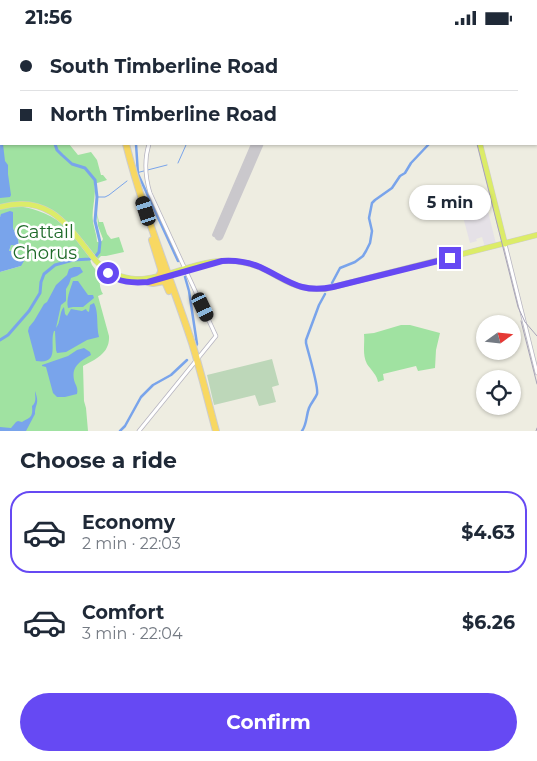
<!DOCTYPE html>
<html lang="en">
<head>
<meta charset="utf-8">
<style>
  :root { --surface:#fff; --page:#f2f2f3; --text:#1f2937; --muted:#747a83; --line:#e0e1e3; --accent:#6649f3 }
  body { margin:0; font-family:Montserrat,sans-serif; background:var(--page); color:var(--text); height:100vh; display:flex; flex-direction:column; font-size:19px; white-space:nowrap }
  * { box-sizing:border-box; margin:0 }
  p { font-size:16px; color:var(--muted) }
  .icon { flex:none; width:28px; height:28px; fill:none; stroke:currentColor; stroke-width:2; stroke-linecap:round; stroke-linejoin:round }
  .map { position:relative; height:396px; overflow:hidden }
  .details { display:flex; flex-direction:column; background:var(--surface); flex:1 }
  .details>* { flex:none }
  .banner { position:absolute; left:0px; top:0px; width:538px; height:110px; box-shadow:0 1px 4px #0004; display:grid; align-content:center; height:110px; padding:0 20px; background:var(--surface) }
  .needle { width:32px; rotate:75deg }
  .fabs { position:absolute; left:476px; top:280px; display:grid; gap:10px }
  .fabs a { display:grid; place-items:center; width:45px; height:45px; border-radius:50%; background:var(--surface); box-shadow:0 1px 4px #0004; font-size:25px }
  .end { position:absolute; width:22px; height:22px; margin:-11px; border:6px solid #6649f3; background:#fff; box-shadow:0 0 0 2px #fff }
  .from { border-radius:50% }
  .bubble { position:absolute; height:35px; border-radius:18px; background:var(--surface); box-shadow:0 1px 4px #0004; font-size:16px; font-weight:700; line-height:35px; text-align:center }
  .car { position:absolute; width:15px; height:30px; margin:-15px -8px; border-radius:6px; box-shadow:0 0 4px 1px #0007; background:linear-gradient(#222 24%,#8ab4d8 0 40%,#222 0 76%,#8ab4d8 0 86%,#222 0) }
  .banner b { display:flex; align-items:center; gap:18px; height:48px; font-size:19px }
  .banner b+b { border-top:1px solid var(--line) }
  .banner i { width:12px; height:12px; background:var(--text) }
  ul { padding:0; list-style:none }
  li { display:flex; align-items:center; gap:15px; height:82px; margin:0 10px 8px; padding:0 10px; border:2px solid transparent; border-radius:20px }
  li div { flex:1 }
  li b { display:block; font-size:19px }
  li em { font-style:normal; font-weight:700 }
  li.on { border-color:var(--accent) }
  li>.icon { width:45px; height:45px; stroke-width:1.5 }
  h2 { padding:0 20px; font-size:22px; line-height:60px }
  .cta { display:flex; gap:10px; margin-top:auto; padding:10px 20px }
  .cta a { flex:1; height:58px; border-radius:30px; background:var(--accent); color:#fff; font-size:20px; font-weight:700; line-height:58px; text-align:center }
  .status { display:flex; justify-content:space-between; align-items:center; height:35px; padding:0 25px; background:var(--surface); direction:ltr }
  .status svg { height:14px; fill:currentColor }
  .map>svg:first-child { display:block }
  .industrial { fill:#e5e1e7 }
  .green { fill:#a0e2a1 }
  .cemetery { fill:#bdd7b9 }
  .water { fill:#79a4eb }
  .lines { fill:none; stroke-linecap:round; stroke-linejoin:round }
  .stream { stroke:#79a4eb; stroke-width:1 }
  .canal { stroke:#79a4eb; stroke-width:2.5 }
  .river { stroke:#79a4eb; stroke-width:3 }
  .taxiway { stroke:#cac8cc; stroke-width:4 }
  .runway { stroke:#cac8cc; stroke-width:9 }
  .minor-casing { stroke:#b6b4c0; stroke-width:4.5 }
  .major-casing { stroke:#cdcdcd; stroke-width:6 }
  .highway-casing { stroke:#cdcdcd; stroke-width:8 }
  .minor { stroke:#fff; stroke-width:3 }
  .major { stroke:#dcec68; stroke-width:5 }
  .highway { stroke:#f8d862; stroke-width:6 }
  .rail { stroke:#a7a3b7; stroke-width:1 }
  .route { stroke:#6649f3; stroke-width:6 }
  .labels { text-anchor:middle; stroke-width:5; stroke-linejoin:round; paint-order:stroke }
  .park-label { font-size:18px; fill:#1e6a29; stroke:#fff }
</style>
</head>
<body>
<div class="status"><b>21:56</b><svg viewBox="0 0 49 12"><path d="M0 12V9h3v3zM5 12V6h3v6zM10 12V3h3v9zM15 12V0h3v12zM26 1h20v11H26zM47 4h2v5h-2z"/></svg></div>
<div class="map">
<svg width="537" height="396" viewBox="0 0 537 396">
  <rect width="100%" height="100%" fill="#eeede1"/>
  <path class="industrial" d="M487,172L496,209L485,212L482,202L476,204L477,206L470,208L462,178Z"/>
  <g class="green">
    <path d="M0,93H1V109H69L78,120L91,117L97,125L101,140H103L107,145L94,149C97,161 91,174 93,186C94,194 97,200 97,207L102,206L103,204L98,191L97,178L99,187H103L107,199L111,204L119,202L124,217L106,221H101L98,224C77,198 57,166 19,167C13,167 6,169 0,170Z"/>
    <path d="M12,171C29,171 49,178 62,189C65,192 65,195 70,197L91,224L90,225L92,230L99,239C100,246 99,253 103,259L98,261L109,301C110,318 96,324 83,331L84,366L86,373L88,396H0V237L21,231L17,217L15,213L11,216H9L11,210H19L18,204L13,193V177L2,179L0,182V174Z"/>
    <path d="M401,290H410L440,298L436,315L435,333L418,336L416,331L383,339L384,345L378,347C377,340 371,335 367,329C362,319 365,309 364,299L374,298Z"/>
  </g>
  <path class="cemetery" d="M272,324L279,350L272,352L276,367L259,371L255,360L214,370L207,340Z"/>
  <g class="water">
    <path d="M0,103L1,104V109H3L5,126L8,130V139L11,160L10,162L0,163Z"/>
    <path d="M10,176L13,177V193L18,204L19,211L11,210L9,216H11L14,213L18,219L22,221L24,226L21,231L0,237V182L1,179Z"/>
    <path d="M74,232H80L83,237L77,241L71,243L69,249L66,254V266L61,270L56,293C61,287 59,277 64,272L65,279L67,281L71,274L82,276L86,274L87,276L89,277L90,270L94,268C99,278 96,290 99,302L87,305L66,317L57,318L56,315L55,296H54C49,308 61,330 36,326L28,296L29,292L34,286L44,269L47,267L56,250L67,240L69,234Z"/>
    <path d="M73,246H78L88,260H93L94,263L83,272H73L68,273C66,264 70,255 73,246Z"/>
    <path d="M84,313L90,317L91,320C79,327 70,332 75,348C77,352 78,355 77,359L65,362H57L53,358L46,332L42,331V330L68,321L77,315Z"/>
    <path d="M35,356C40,370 35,368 35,379L26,396H0V392L11,393L16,387L18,386L22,387C31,382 33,382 32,371C37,367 35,362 35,356Z"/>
  </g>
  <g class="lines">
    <g class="stream">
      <path d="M341,0L342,1"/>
      <path d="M335,1L338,0"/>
      <path d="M346,1V0"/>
      <path d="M178,128L186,110"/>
      <path d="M136,138L167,130"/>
      <path d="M97,162H105L109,160L127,146"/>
    </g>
    <g class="canal">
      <path d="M471,1V0"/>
      <path d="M136,109L138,139L178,226"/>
      <path d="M185,242L189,256L197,309L196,311"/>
      <path d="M332,248L340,233L355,227L363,221L366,216L370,208L372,196L369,183L372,168L375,165L392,153L400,141L405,138L411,128L429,109"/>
      <path d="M120,396L125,391L141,362L153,350L171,340L187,325"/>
      <path d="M302,396C307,389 306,381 309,373C311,368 315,364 317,359C319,352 308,317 306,308V305L319,270L325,259"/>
    </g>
    <g class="river">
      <path d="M0,29H1"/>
      <path d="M0,305L8,300L29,276L40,258L41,247L44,239L55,230L73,225L90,224L96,221L99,217L100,207L95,186L97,162L95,145L85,133L72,129L62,120L57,115L55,109"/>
    </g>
    <g class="taxiway">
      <path d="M300,1V0"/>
      <path d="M219,201L214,200L253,109"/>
    </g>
    <g class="runway">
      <path d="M306,1L307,0"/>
      <path d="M219,201L259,109"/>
    </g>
    <defs>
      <g id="minor">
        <path d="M185,1V0"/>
        <path d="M505,209L537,338"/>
        <path d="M139,396L216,301L150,158C145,141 144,125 149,109"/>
      </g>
      <g id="major">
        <path d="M451,0L452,1"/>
        <path d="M480,109L505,209"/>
        <path d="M0,172C51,158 69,193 96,226C101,231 106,235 110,240"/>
        <path d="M108,238C120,240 129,245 142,244C149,244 157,241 164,240C192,232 216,221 246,228C264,231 278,244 295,250C304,254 315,254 325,254L537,200"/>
      </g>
      <g id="highway">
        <path d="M105,0V1"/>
        <path d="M126,109C143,177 170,241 192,308C201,337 208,366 216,396"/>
        <path d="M152,205L161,234V237L159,241"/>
        <path d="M148,247L153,248L164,246L166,249L169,256"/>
      </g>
    </defs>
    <use href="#minor" class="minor-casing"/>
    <use href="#major" class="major-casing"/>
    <use href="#highway" class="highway-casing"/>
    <use href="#minor" class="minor"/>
    <use href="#major" class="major"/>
    <use href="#highway" class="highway"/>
    <g class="rail">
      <path d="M448,0L449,1"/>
      <path d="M477,109L518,272L525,287L537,301"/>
      <path d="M521,286L537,349"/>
      <path d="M536,396L537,393"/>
    </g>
  </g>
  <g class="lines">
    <path class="route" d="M108,238C118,248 134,248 148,247L222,226C235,225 248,227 260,232C288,245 300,259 333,252L450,223"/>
  </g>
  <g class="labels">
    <g class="park-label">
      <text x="45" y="203">Cattail<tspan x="45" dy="21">Chorus</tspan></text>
    </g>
  </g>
</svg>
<div class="fabs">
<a><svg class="needle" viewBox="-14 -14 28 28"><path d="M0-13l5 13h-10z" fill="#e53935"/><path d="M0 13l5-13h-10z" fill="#747a83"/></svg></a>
<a><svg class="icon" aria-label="locate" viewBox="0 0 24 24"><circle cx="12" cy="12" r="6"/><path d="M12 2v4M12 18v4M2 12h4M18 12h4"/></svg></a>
</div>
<i class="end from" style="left:108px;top:238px"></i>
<i class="end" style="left:450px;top:223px"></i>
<div class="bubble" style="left:409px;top:150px;width:82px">5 min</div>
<i class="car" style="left:146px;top:176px;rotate:342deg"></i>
<i class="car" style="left:203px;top:272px;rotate:155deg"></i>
<div class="banner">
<b><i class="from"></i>South Timberline Road</b>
<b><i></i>North Timberline Road</b>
</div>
</div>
<section class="details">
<h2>Choose a ride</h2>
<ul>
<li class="on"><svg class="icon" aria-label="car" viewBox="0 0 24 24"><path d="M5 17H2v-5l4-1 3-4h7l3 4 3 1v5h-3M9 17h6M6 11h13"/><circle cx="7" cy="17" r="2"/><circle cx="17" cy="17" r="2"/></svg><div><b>Economy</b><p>2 min · 22:03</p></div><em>$4.63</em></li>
<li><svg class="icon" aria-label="car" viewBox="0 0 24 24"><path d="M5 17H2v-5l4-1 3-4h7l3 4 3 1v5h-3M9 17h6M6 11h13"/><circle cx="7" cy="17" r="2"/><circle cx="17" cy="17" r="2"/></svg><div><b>Comfort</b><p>3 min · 22:04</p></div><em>$6.26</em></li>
</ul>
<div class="cta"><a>Confirm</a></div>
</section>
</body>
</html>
